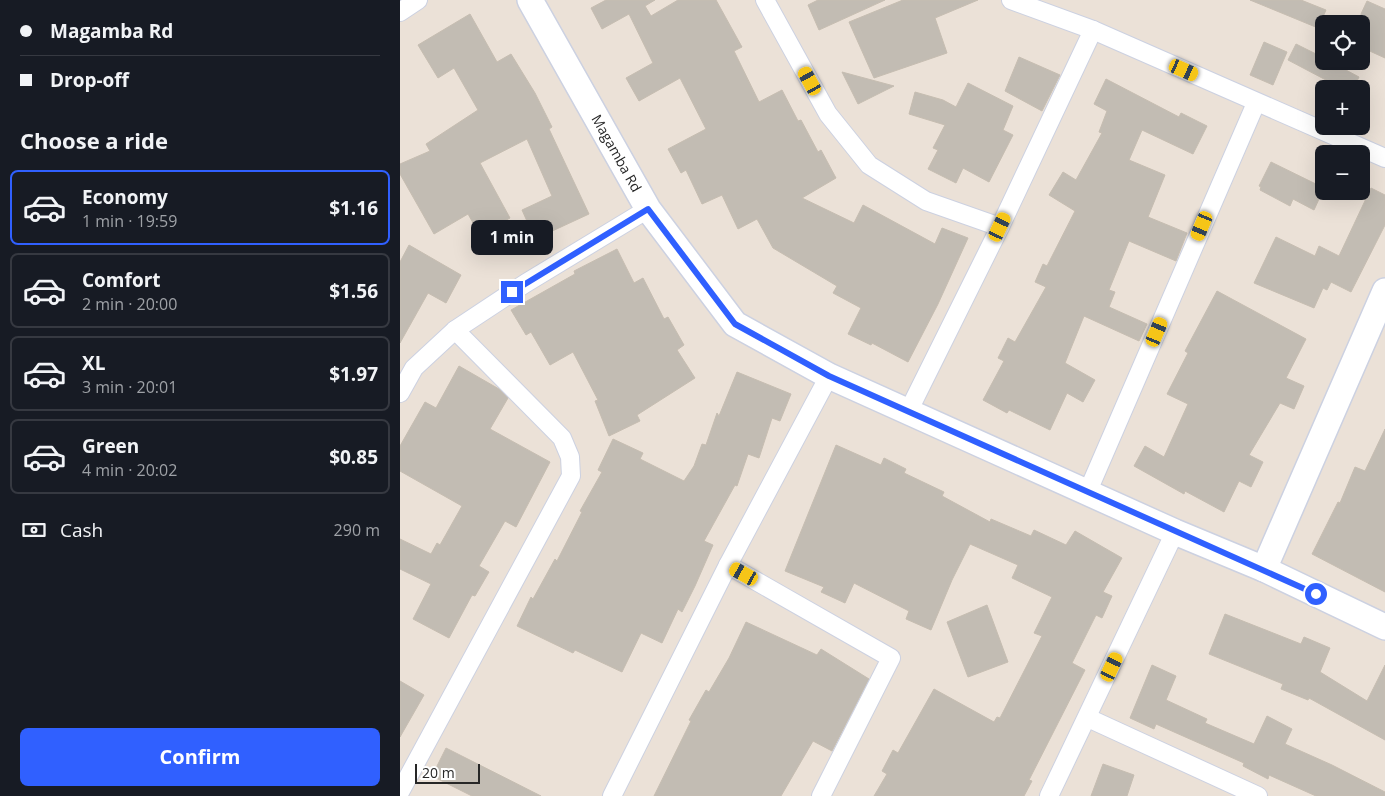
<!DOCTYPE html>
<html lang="en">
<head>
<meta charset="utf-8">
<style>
  :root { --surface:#171b24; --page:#242831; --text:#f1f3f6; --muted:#9ea1a6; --line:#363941; --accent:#3060ff }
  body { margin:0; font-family:"Open Sans",sans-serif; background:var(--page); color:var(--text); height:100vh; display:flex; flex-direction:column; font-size:19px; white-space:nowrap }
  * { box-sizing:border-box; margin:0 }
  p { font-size:16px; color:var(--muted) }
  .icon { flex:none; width:28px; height:28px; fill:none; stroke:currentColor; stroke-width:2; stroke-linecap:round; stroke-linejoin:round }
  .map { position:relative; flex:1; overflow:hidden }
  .panel { display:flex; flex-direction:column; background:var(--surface); width:400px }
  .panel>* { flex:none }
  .top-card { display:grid; align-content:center; height:110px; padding:0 20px; background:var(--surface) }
  .buttons { position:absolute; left:915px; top:15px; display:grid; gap:10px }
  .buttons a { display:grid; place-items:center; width:55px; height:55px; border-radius:8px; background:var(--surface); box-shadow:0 5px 20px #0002; font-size:25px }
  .scale { position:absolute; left:15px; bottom:12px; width:65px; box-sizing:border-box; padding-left:5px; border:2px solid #272727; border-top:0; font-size:14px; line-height:18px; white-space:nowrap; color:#272727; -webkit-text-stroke:4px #fff; paint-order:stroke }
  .end { position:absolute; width:22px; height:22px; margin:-11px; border:6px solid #3060ff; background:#fff; box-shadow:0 0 0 2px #fff }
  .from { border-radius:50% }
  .bubble { position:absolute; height:35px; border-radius:8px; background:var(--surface); box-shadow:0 5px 20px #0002; font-size:16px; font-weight:700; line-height:35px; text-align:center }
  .car { position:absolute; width:15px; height:30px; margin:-15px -8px; border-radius:6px; box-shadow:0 0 4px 1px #0007; background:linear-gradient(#f5c518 24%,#345 0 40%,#f5c518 0 76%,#345 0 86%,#f5c518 0) }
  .top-card b { display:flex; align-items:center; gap:18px; height:48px; font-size:19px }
  .top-card b+b { border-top:1px solid var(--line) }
  .top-card i { width:12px; height:12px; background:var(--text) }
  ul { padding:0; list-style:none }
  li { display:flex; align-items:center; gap:15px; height:75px; margin:0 10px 8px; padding:0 10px; border:2px solid var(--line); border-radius:8px }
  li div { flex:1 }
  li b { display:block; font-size:19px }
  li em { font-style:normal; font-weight:700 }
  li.on { border-color:var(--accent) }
  li>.icon { width:45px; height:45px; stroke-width:1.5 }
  h2 { padding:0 20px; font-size:22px; line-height:60px }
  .pay { display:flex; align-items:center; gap:12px; height:55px; padding:0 20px; font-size:19px }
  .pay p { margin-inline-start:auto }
  .cta { display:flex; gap:10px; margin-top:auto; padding:10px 20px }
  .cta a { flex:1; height:58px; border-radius:8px; background:var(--accent); color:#fff; font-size:20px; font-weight:700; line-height:58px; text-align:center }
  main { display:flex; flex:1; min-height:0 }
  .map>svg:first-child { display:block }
  .building { fill:#c2bcb3; stroke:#c6bdb1 }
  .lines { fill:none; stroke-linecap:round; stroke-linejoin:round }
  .street-casing { stroke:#ccd1e1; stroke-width:20 }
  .secondary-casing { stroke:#ccd1e1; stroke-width:28 }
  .street { stroke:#fff; stroke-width:18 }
  .secondary { stroke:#fff; stroke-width:25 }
  .route { stroke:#3060ff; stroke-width:6 }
  .labels { text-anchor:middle; stroke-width:4; stroke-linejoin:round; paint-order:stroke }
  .street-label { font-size:14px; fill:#272727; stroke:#fff }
</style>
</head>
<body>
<main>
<section class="panel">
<div class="top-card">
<b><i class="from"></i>Magamba Rd</b>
<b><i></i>Drop-off</b>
</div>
<h2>Choose a ride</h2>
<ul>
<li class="on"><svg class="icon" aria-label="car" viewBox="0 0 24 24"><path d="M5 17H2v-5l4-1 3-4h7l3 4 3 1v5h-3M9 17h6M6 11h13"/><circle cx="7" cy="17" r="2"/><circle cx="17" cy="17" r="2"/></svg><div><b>Economy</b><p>1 min · 19:59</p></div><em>$1.16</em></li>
<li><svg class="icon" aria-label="car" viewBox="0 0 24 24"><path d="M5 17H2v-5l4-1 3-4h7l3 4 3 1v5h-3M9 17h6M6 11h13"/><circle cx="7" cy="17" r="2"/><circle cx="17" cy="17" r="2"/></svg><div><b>Comfort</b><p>2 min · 20:00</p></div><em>$1.56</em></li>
<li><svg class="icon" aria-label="car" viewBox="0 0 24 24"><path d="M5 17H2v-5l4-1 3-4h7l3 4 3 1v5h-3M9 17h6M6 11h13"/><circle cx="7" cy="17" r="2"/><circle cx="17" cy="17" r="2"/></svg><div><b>XL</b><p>3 min · 20:01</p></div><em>$1.97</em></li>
<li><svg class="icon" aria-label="car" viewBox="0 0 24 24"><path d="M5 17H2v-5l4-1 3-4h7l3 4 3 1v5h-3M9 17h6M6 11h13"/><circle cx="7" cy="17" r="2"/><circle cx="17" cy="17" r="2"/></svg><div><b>Green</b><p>4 min · 20:02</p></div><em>$0.85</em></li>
</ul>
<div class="pay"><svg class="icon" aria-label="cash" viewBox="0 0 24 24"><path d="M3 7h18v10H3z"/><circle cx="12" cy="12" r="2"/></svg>Cash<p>290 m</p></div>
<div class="cta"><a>Confirm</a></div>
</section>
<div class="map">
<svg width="985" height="796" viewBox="0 0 985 796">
  <rect width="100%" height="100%" fill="#ebe1d7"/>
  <g class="building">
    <path d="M206,0H255L245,6L251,16L278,0H316L342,47L334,51L359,102L382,90L398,121L401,120L418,152L421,150L436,178L402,198L454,223L463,205L535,244L542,228L568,238L538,304L508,362L472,343L471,345L448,334L461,308L433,293L437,286L373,248L357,219L338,229L322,195L302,204L286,170L281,173L268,149L306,129L280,78L239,101L226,78L253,63L229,14L202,29L191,8Z"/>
    <path d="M418,0H485L419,30L408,5Z"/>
    <path d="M503,0H578L535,18L547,53L474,78L449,22Z"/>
    <path d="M850,0H901L926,10L918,28Z"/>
    <path d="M967,1L985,9V58L961,47V14Z"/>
    <path d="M70,14L97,62L111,54L135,93L152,127L149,129L189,214L135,239L122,210L152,196L127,139L80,163L110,218L80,235L68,214L34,234L0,174V164L30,151L26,144L78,110L54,68L38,78L18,45Z"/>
    <path d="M864,42L887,52L873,85L850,75Z"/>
    <path d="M896,44L924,58V61H929L959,77L953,89H943L888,60Z"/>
    <path d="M619,57L660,75L642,111L605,91Z"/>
    <path d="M442,72L494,86L458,104Z"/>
    <path d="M706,79L779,117L781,113L807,126L793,154L742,130L729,160L765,175L748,217L787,233L776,261L729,241L709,290L715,292L709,307L747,324L739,341L684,316L665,363L695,380L683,402L667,393L650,430L609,410L607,413L583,400L604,361L598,358L608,338L615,342L646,287L635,282L643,264L647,266L675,211L649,195L663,172L676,180L702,133L699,132L707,111L694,104Z"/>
    <path d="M568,83L613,106L603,130L613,135L589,182L563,168L556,183L528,169L538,150L533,148L545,125L509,114L515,92L543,100L556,107Z"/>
    <path d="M871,162L924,188L914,210L893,199L890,206L860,190L861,187L859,186Z"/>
    <path d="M971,188L985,195V225L951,292L931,282L927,290L923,288L914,308L854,283L876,237L915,256L919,246L939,256Z"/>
    <path d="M9,245L61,275L46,303L28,293L0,343V262Z"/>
    <path d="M217,249L234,283L243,278L264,319L268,317L284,345L277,350L295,378L237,415L240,421L209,436L195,401L198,400L173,352L150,365L131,332L126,335L111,310L175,274L174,271Z"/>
    <path d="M817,291L906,339L886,378L904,386L894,409L880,403L849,455L863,462L851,487L839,481L824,512L785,491L784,494L734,466L745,446L764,457L788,404L767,394L788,353L785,351Z"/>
    <path d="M59,366L99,389L108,398L90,429L150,462L116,527L105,521L79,566L89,572L75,596L72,595L49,638L13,619L31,584L0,569V539L31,554L37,543L40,545L62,506L0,471V446L25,402L36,408Z"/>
    <path d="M337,372L391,394L380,421L372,418L359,458L348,454L337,486L335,485L304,541L313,545L295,586L282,612L278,609L262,643L241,633L222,672L175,650L173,653L117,626L131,597L133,599L155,559L157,561L182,512L180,511L202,472L198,470L213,439L243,453L240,459L284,481L294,466L302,444L306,445L317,413L319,416Z"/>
    <path d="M985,429V592L912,554L938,502L940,503L955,467L965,471Z"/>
    <path d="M436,445L481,465L484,458L506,469L504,473L544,492L542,496L590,522L591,519L631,536L634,530L666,545L675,531L722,558L703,592L712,596L702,618L696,615L672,663L685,670L629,780L632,781L624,796H474L487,774L482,771L493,750L498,753L534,689L594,722L597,717L600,718L642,636L634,633L652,597L612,578L618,565L570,544L552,580L531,630L506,619L509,611L454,583L445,603L421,592L424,587L385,571Z"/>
    <path d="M587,605L608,662L568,677L547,622Z"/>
    <path d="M825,614L901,644L904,637L930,648L920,672L967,701L985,665V740L909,698L908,700L881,689L883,684L809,654Z"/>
    <path d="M346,622L417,655L421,649L469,679L432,751L413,741L381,796H254L291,721L289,720L306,690L309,692L329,658Z"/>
    <path d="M752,665L776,676L766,700L807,719L805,723L854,744L867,716L892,729L885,744L932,765L985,792V796H916L869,775L868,779L843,766L844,763L756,724L754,729L730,718Z"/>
    <path d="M0,681L24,695L0,737Z"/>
    <path d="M46,748L141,796H72L32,776Z"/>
    <path d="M703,764L734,775L727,796H691Z"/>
  </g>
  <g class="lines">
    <defs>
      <g id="street">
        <path d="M365,0L428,114L469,165L526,201L600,227"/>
        <path d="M611,0L693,30L985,158"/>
        <path d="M0,12L18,0"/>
        <path d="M0,393L14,368L55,330L126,283L248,209"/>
        <path d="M508,412L600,227L693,30"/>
        <path d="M688,491L856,103"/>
        <path d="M328,565L491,658L421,796"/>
        <path d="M688,718L858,796"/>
        <path d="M0,792L171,476L170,457L162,438L55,330"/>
        <path d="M212,796L328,565L429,376"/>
        <path d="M649,796L775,532"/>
      </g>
      <g id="secondary">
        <path id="s1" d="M130,0L248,209L335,324L429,376L775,532L864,569L985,627"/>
        <path d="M864,569L985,291"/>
      </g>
    </defs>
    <use href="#street" class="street-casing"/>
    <use href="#secondary" class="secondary-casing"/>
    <use href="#street" class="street"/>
    <use href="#secondary" class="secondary"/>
  </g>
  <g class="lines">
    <path class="route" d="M112,292L248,209L335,324L429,376L916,594"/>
  </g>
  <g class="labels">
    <g class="street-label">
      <text dy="5" stroke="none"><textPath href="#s1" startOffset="176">Magamba Rd</textPath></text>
    </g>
  </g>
</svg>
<div class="buttons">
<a><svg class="icon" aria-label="locate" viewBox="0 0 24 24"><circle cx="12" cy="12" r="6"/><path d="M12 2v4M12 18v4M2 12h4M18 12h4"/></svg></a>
<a>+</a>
<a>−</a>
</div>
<div class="scale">20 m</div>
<i class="end from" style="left:916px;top:594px"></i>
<i class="end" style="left:112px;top:292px"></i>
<div class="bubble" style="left:71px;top:220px;width:82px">1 min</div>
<i class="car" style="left:784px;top:70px;rotate:114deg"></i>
<i class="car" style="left:410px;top:81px;rotate:331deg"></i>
<i class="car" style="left:802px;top:226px;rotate:203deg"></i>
<i class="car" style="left:600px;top:227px;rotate:25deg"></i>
<i class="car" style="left:757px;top:332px;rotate:23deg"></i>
<i class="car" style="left:344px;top:574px;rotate:299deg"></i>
<i class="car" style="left:712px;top:667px;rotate:25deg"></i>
</div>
</main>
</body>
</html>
